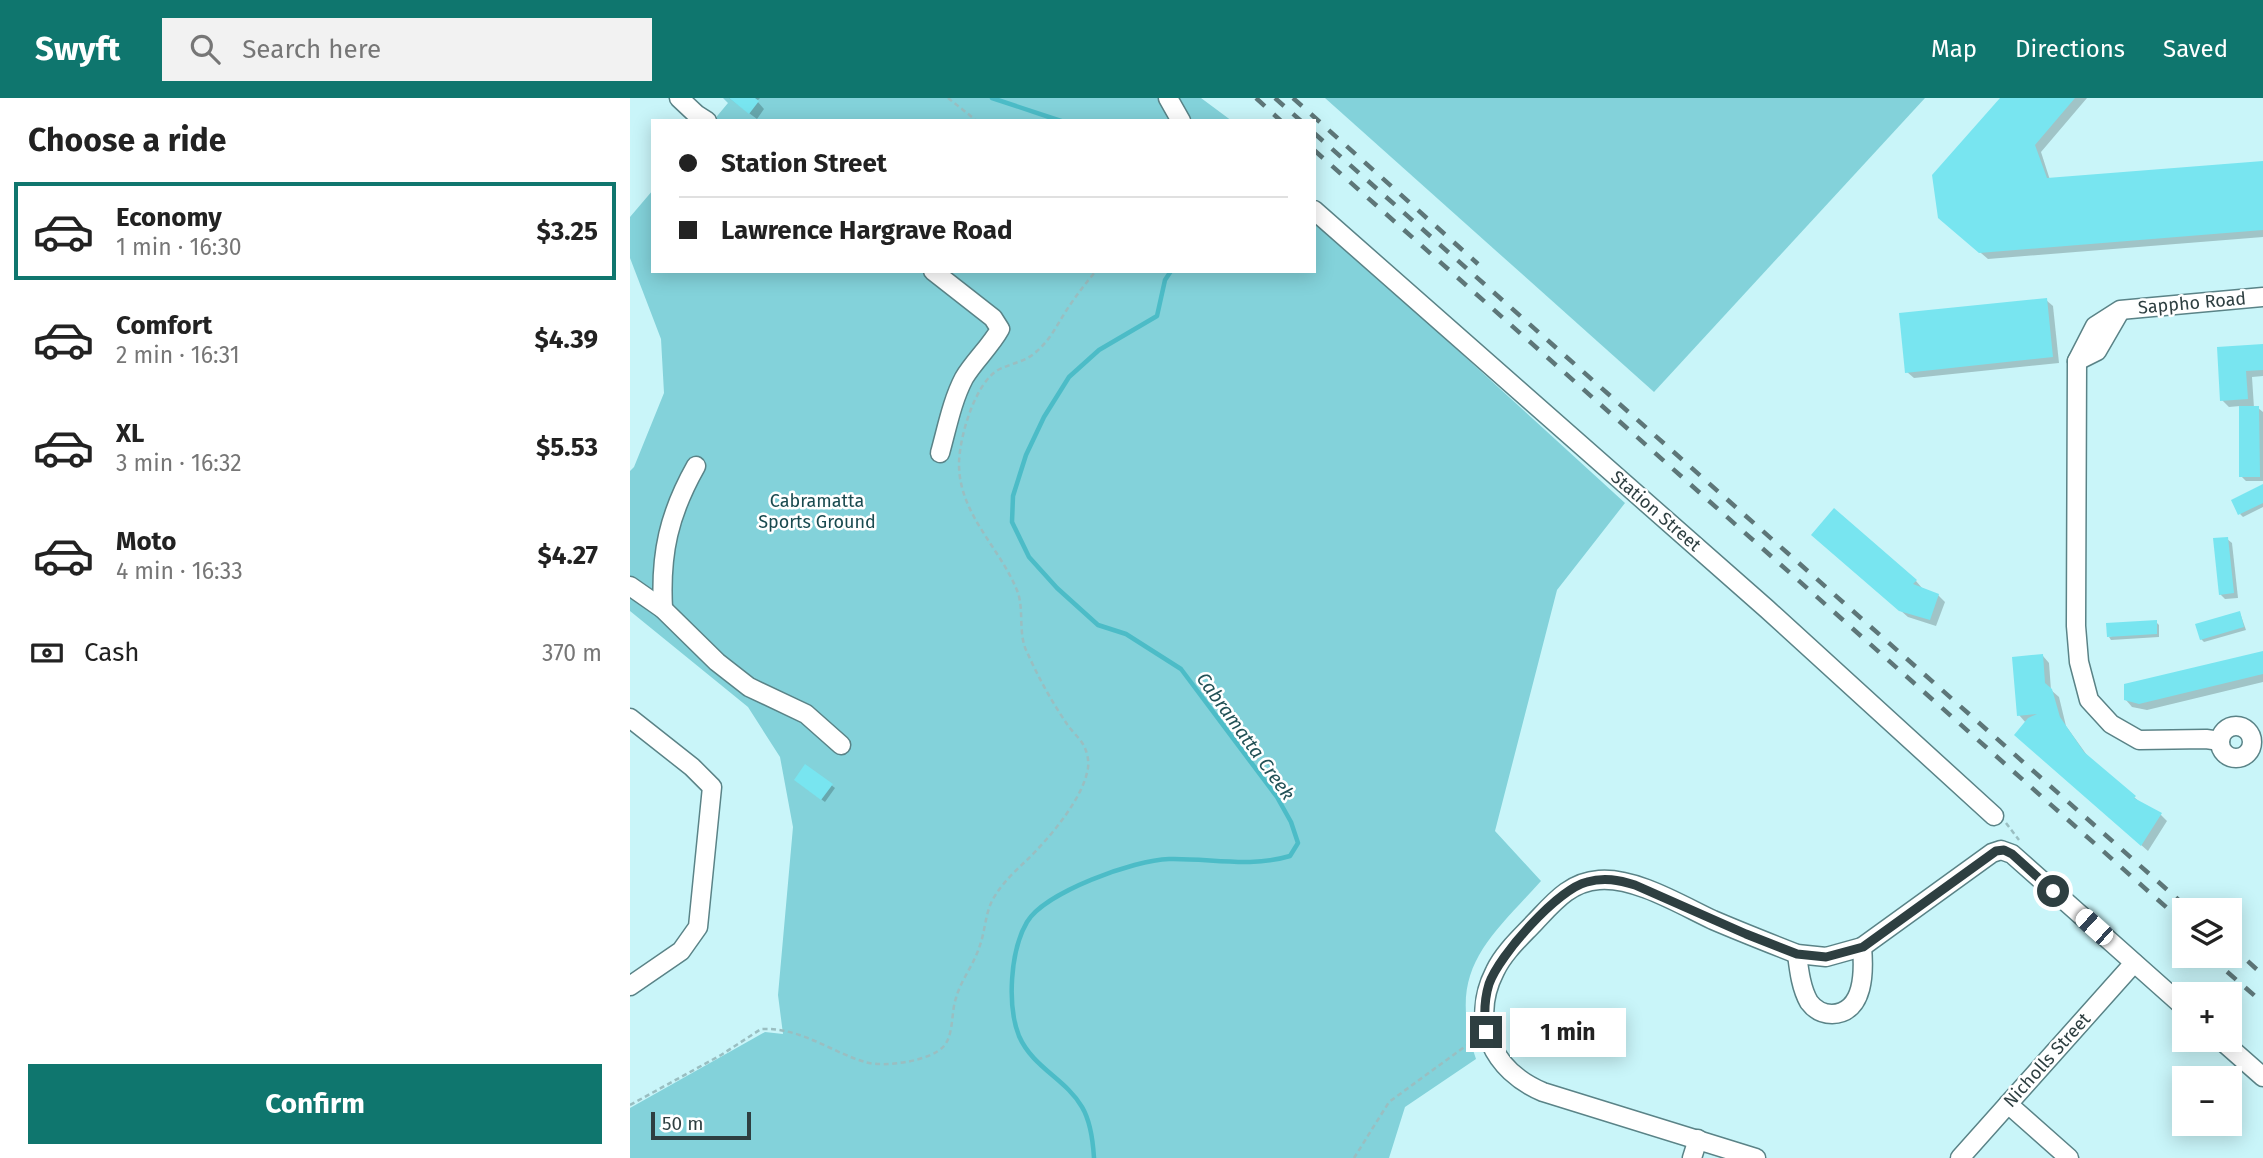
<!DOCTYPE html>
<html lang="en">
<head>
<meta charset="utf-8">
<style>
  :root { --surface:#fff; --page:#f2f2f2; --text:#222; --muted:#767676; --line:#e0e0e0; --accent:#0f766e }
  body { margin:0; font-family:"Fira Sans",sans-serif; background:var(--page); color:var(--text); height:100vh; display:flex; flex-direction:column; font-size:26px; white-space:nowrap }
  * { box-sizing:border-box; margin:0 }
  p { font-size:23px; color:var(--muted) }
  .icon { flex:none; width:38px; height:38px; fill:none; stroke:currentColor; stroke-width:2; stroke-linecap:round; stroke-linejoin:round }
  .map { position:relative; flex:1; overflow:hidden }
  .panel { display:flex; flex-direction:column; background:var(--surface); width:630px }
  .panel>* { flex:none }
  .banner { position:absolute; left:21px; top:21px; width:665px; height:154px; border-radius:0px; box-shadow:0 4px 18px #0003; display:grid; align-content:center; height:154px; padding:0 28px; background:var(--surface) }
  .controls { position:absolute; left:1542px; top:800px; display:grid; gap:14px }
  .controls a { display:grid; place-items:center; width:70px; height:70px; border-radius:0px; background:var(--surface); box-shadow:0 4px 18px #0003; font-size:35px }
  .scale { position:absolute; left:21px; bottom:18px; width:100px; box-sizing:border-box; padding-left:7px; border:4px solid #2e3f41; border-top:0; font-size:19px; line-height:24px; white-space:nowrap; color:#2e3f41; -webkit-text-stroke:5px #fff; paint-order:stroke }
  .end { position:absolute; width:32px; height:32px; margin:-16px; border:9px solid #2e3f41; background:#fff; box-shadow:0 0 0 4px #fff }
  .from { border-radius:50% }
  .bubble { position:absolute; height:49px; border-radius:0px; background:var(--surface); box-shadow:0 4px 18px #0003; font-size:23px; font-weight:700; line-height:49px; text-align:center }
  .car { position:absolute; width:21px; height:42px; margin:-21px -10px; border-radius:9px; box-shadow:0 0 5px 2px #0007; background:linear-gradient(#fff 24%,#345 0 40%,#fff 0 76%,#345 0 86%,#fff 0) }
  .banner b { display:flex; align-items:center; gap:24px; height:66px; font-size:26px }
  .banner b+b { border-top:2px solid var(--line) }
  .banner i { width:18px; height:18px; background:var(--text) }
  ul { padding:0; list-style:none }
  li { display:flex; align-items:center; gap:21px; height:98px; margin:0 14px 10px; padding:0 14px; border:4px solid transparent; border-radius:0px }
  li div { flex:1 }
  li b { display:block; font-size:26px }
  li em { font-style:normal; font-weight:700 }
  li.on { border-color:var(--accent) }
  li>.icon { width:63px; height:63px; stroke-width:1.5 }
  h2 { padding:0 28px; font-size:32px; line-height:84px }
  .pay { display:flex; align-items:center; gap:18px; height:77px; padding:0 28px; font-size:26px }
  .pay p { margin-inline-start:auto }
  .cta { display:flex; gap:14px; margin-top:auto; padding:14px 28px }
  .cta a { flex:1; height:80px; border-radius:0px; background:var(--accent); color:#fff; font-size:28px; font-weight:700; line-height:80px; text-align:center }
  header { display:flex; align-items:center; gap:42px; box-sizing:border-box; height:98px; padding:0 35px; background:var(--accent); color:#fff }
  header strong { font-size:33px }
  nav { display:flex; gap:38px; margin-inline-start:auto; font-size:24px }
  .search { width:490px; height:63px; background:var(--page); display:flex; align-items:center; gap:18px; box-sizing:border-box; padding:0 24px; border-radius:0px; color:var(--muted); font-size:26px }
  main { display:flex; flex:1; min-height:0 }
  .map>svg:first-child { display:block }
  .green { fill:#83d2da }
  .shadow { fill:#0003 }
  .lines { fill:none; stroke-linecap:round; stroke-linejoin:round }
  .stream { stroke:#4cbcc7; stroke-width:4.5 }
  .building { fill:#78e5f0 }
  .minor-casing { stroke:#5a8387; stroke-width:21 }
  .path { stroke:#9abec1; stroke-width:2.5; stroke-dasharray:5 3.5; stroke-linecap:butt }
  .minor { stroke:#fff; stroke-width:18 }
  .rail { stroke:#5d7678; stroke-width:4.5; stroke-dasharray:12 12; stroke-linecap:butt }
  .route { stroke:#2e3f41; stroke-width:9 }
  .labels { text-anchor:middle; stroke-width:5; stroke-linejoin:round; paint-order:stroke }
  .street-label { font-size:18px; fill:#2e3f41; stroke:#fff }
  .park-label { font-size:18px; fill:#194a4f; stroke:#fff }
  .water-label { font-size:19px; font-style:italic; fill:#215156; stroke:#fff }
</style>
</head>
<body>
<header>
<strong>Swyft</strong>
<div class="search"><svg class="icon" aria-label="search" viewBox="0 0 24 24"><circle cx="10" cy="10" r="6"/><path d="M15 15l6 6"/></svg>Search here</div>
<nav><a>Map</a><a>Directions</a><a>Saved</a></nav>
</header>
<main>
<section class="panel">
<h2>Choose a ride</h2>
<ul>
<li class="on"><svg class="icon" aria-label="car" viewBox="0 0 24 24"><path d="M5 17H2v-5l4-1 3-4h7l3 4 3 1v5h-3M9 17h6M6 11h13"/><circle cx="7" cy="17" r="2"/><circle cx="17" cy="17" r="2"/></svg><div><b>Economy</b><p>1 min · 16:30</p></div><em>$3.25</em></li>
<li><svg class="icon" aria-label="car" viewBox="0 0 24 24"><path d="M5 17H2v-5l4-1 3-4h7l3 4 3 1v5h-3M9 17h6M6 11h13"/><circle cx="7" cy="17" r="2"/><circle cx="17" cy="17" r="2"/></svg><div><b>Comfort</b><p>2 min · 16:31</p></div><em>$4.39</em></li>
<li><svg class="icon" aria-label="car" viewBox="0 0 24 24"><path d="M5 17H2v-5l4-1 3-4h7l3 4 3 1v5h-3M9 17h6M6 11h13"/><circle cx="7" cy="17" r="2"/><circle cx="17" cy="17" r="2"/></svg><div><b>XL</b><p>3 min · 16:32</p></div><em>$5.53</em></li>
<li><svg class="icon" aria-label="car" viewBox="0 0 24 24"><path d="M5 17H2v-5l4-1 3-4h7l3 4 3 1v5h-3M9 17h6M6 11h13"/><circle cx="7" cy="17" r="2"/><circle cx="17" cy="17" r="2"/></svg><div><b>Moto</b><p>4 min · 16:33</p></div><em>$4.27</em></li>
</ul>
<div class="pay"><svg class="icon" aria-label="cash" viewBox="0 0 24 24"><path d="M3 7h18v10H3z"/><circle cx="12" cy="12" r="2"/></svg>Cash<p>370 m</p></div>
<div class="cta"><a>Confirm</a></div>
</section>
<div class="map">
<svg width="1633" height="1060" viewBox="0 0 1633 1060">
  <rect width="100%" height="100%" fill="#c9f5f9"/>
  <g class="green">
    <path d="M93,0H571L602,23H83L98,5Z"/>
    <path d="M695,0H1295L1024,294Z"/>
    <path d="M23,92V173H684V121L995,405L927,492L865,733L911,783C856,844 816,873 846,961L775,1009L759,1060H0V1010L135,934L153,936L148,897L163,729L150,659L118,609L0,513V373L4,369L34,295L31,241L0,160V119Z"/>
  </g>
  <g class="shadow">
    <path d="M99,0H130L127,3L134,11L127,21Z"/>
    <path d="M1373,0H1457L1411,54L1420,82L1633,65V139L1358,161L1317,126Z"/>
    <path d="M1416,202L1423,208L1429,265L1284,280L1277,274Z"/>
    <path d="M1633,248V278L1622,279L1624,310H1628L1633,314V383H1616L1611,378L1610,308L1599,309L1592,302Z"/>
    <path d="M1633,389V409L1613,419L1610,416Z"/>
    <path d="M1597,441L1602,445L1608,500L1595,501L1590,496Z"/>
    <path d="M1190,443L1286,483L1292,490L1308,497L1315,504L1306,528L1278,519Z"/>
    <path d="M1610,515L1616,532L1574,544L1571,541Z"/>
    <path d="M1526,524L1529,527V539L1481,542L1479,539Z"/>
    <path d="M1633,554V584L1517,612L1502,609L1496,602Z"/>
    <path d="M1413,558L1419,565L1421,592L1429,599L1436,628L1459,660L1512,706L1531,717L1537,723L1518,753L1393,643L1396,625L1389,617Z"/>
    <path d="M176,668L205,690L195,704L169,685Z"/>
  </g>
  <g class="lines">
    <g class="stream">
      <path d="M362,0L431,23"/>
      <path d="M464,1060C463,1043 461,1024 452,1009C436,981 403,970 389,938C377,908 380,853 397,824C415,794 504,762 539,761C580,760 620,770 660,758L668,745L661,724L647,699L551,571L496,536L468,527L427,490L399,459L382,424L383,398L396,357L414,319L439,279L469,252L527,218L535,182L541,173"/>
    </g>
  </g>
  <g class="building">
    <path d="M99,0H125L129,3L119,16Z"/>
    <path d="M1370,0H1445L1405,47L1417,80L1633,63V132L1349,155L1308,120L1302,77Z"/>
    <path d="M1417,200L1423,259L1275,275L1269,215Z"/>
    <path d="M1633,246V272L1616,273L1618,301L1590,303L1587,249Z"/>
    <path d="M1609,308H1629L1630,379H1609Z"/>
    <path d="M1633,386V405L1608,417L1601,402Z"/>
    <path d="M1204,410L1287,482L1283,486L1309,496L1300,522L1269,513L1181,437Z"/>
    <path d="M1598,439L1604,495L1589,497L1583,440Z"/>
    <path d="M1610,513L1614,529L1570,542L1565,526Z"/>
    <path d="M1527,522V536L1477,539L1476,525Z"/>
    <path d="M1633,553V576L1509,606L1494,602V586Z"/>
    <path d="M1413,556L1415,585L1422,591L1430,619L1454,654L1506,698L1504,700L1532,715L1511,748L1384,637L1398,620L1407,616L1387,618L1382,559Z"/>
    <path d="M175,666L203,686L191,702L164,682Z"/>
  </g>
  <g class="lines">
    <defs>
      <g id="minor">
        <path d="M49,0L66,16L77,23"/>
        <path d="M538,0L551,23"/>
        <path d="M684,112L1137,511L1364,718"/>
        <path d="M303,173L363,220L370,231C360,249 344,263 334,280C322,303 317,330 310,355"/>
        <path d="M1447,263L1467,253L1489,215"/>
        <path d="M0,488L33,511L87,564L119,589L176,616L211,647"/>
        <path d="M33,511C30,455 39,416 66,368"/>
        <path d="M0,620L62,669L82,689L68,829L51,853L0,888"/>
        <circle cx="1606" cy="644" r="16"/>
        <path d="M1590,643L1576,641L1509,642L1481,626L1459,602L1449,564L1446,528L1447,263L1465,228L1490,212L1633,199"/>
        <path d="M1167,856C1169,872 1171,890 1179,904C1185,912 1192,916 1202,916C1235,915 1234,872 1232,849"/>
        <path d="M1591,942L1633,979"/>
        <path d="M1378,1006L1439,1060"/>
        <path d="M1062,1060L1068,1041"/>
        <path d="M1126,1060L913,994C863,973 839,924 865,873C874,854 891,839 905,824C924,804 940,784 969,782C1005,779 1051,807 1083,822C1111,834 1139,845 1167,856L1196,859L1232,849L1362,755L1371,752L1382,756L1554,909"/>
        <path d="M1330,1060L1504,865"/>
      </g>
    </defs>
    <use href="#minor" class="minor-casing"/>
    <g class="path">
      <path d="M318,0L347,23"/>
      <path d="M1376,725L1389,742"/>
      <path d="M0,1007L91,957L131,931C170,929 201,954 235,964C254,970 301,963 314,948C324,936 321,914 326,900C331,882 343,868 349,850C355,835 355,817 362,803C371,786 385,773 398,761C420,739 453,701 458,670C459,662 457,654 454,648C450,640 442,634 437,626C423,606 407,577 397,554C388,537 394,513 388,495C371,450 329,417 329,366C329,340 345,285 368,272C381,265 396,264 407,253C420,242 427,227 436,213C445,199 455,186 466,173"/>
      <path d="M724,1060L759,1004L844,942"/>
    </g>
    <use href="#minor" class="minor"/>
    <g class="rail">
      <path d="M626,0L651,23"/>
      <path d="M645,0L671,23"/>
      <path d="M663,0L848,166"/>
      <path d="M684,35L1560,812"/>
      <path d="M684,52L1554,825"/>
      <path d="M1600,847L1633,877"/>
      <path d="M1579,858L1633,905"/>
    </g>
  </g>
  <g class="lines">
    <path class="route" d="M856,934C854,918 854,902 859,886C869,857 928,791 957,784C974,779 989,782 1005,787L1116,836L1167,856L1196,859L1233,849L1366,753L1374,752L1382,756L1423,793"/>
  </g>
  <g class="labels">
    <g class="street-label">
      <text transform="translate(1562 205) rotate(-5)" y="6">Sappho Road</text>
      <text transform="translate(1026 413) rotate(41)" y="6">Station Street</text>
      <text transform="translate(1417 962) rotate(-48)" y="6">Nicholls Street</text>
    </g>
    <g class="park-label">
      <text x="187" y="409">Cabramatta<tspan x="187" dy="21">Sports Ground</tspan></text>
    </g>
    <g class="water-label">
      <text transform="translate(616 638) rotate(54)" y="7">Cabramatta Creek</text>
    </g>
  </g>
</svg>
<div class="controls">
<a><svg class="icon" aria-label="layers" viewBox="0 0 24 24"><path d="M12 4l9 5-9 5-9-5zM3 14l9 5 9-5"/></svg></a>
<a>+</a>
<a>−</a>
</div>
<div class="scale">50 m</div>
<i class="end from" style="left:1423px;top:793px"></i>
<i class="end" style="left:856px;top:934px"></i>
<div class="bubble" style="left:880px;top:910px;width:116px">1 min</div>
<i class="car" style="left:1464px;top:829px;rotate:312deg"></i>
<div class="banner">
<b><i class="from"></i>Station Street</b>
<b><i></i>Lawrence Hargrave Road</b>
</div>
</div>
</main>
</body>
</html>
